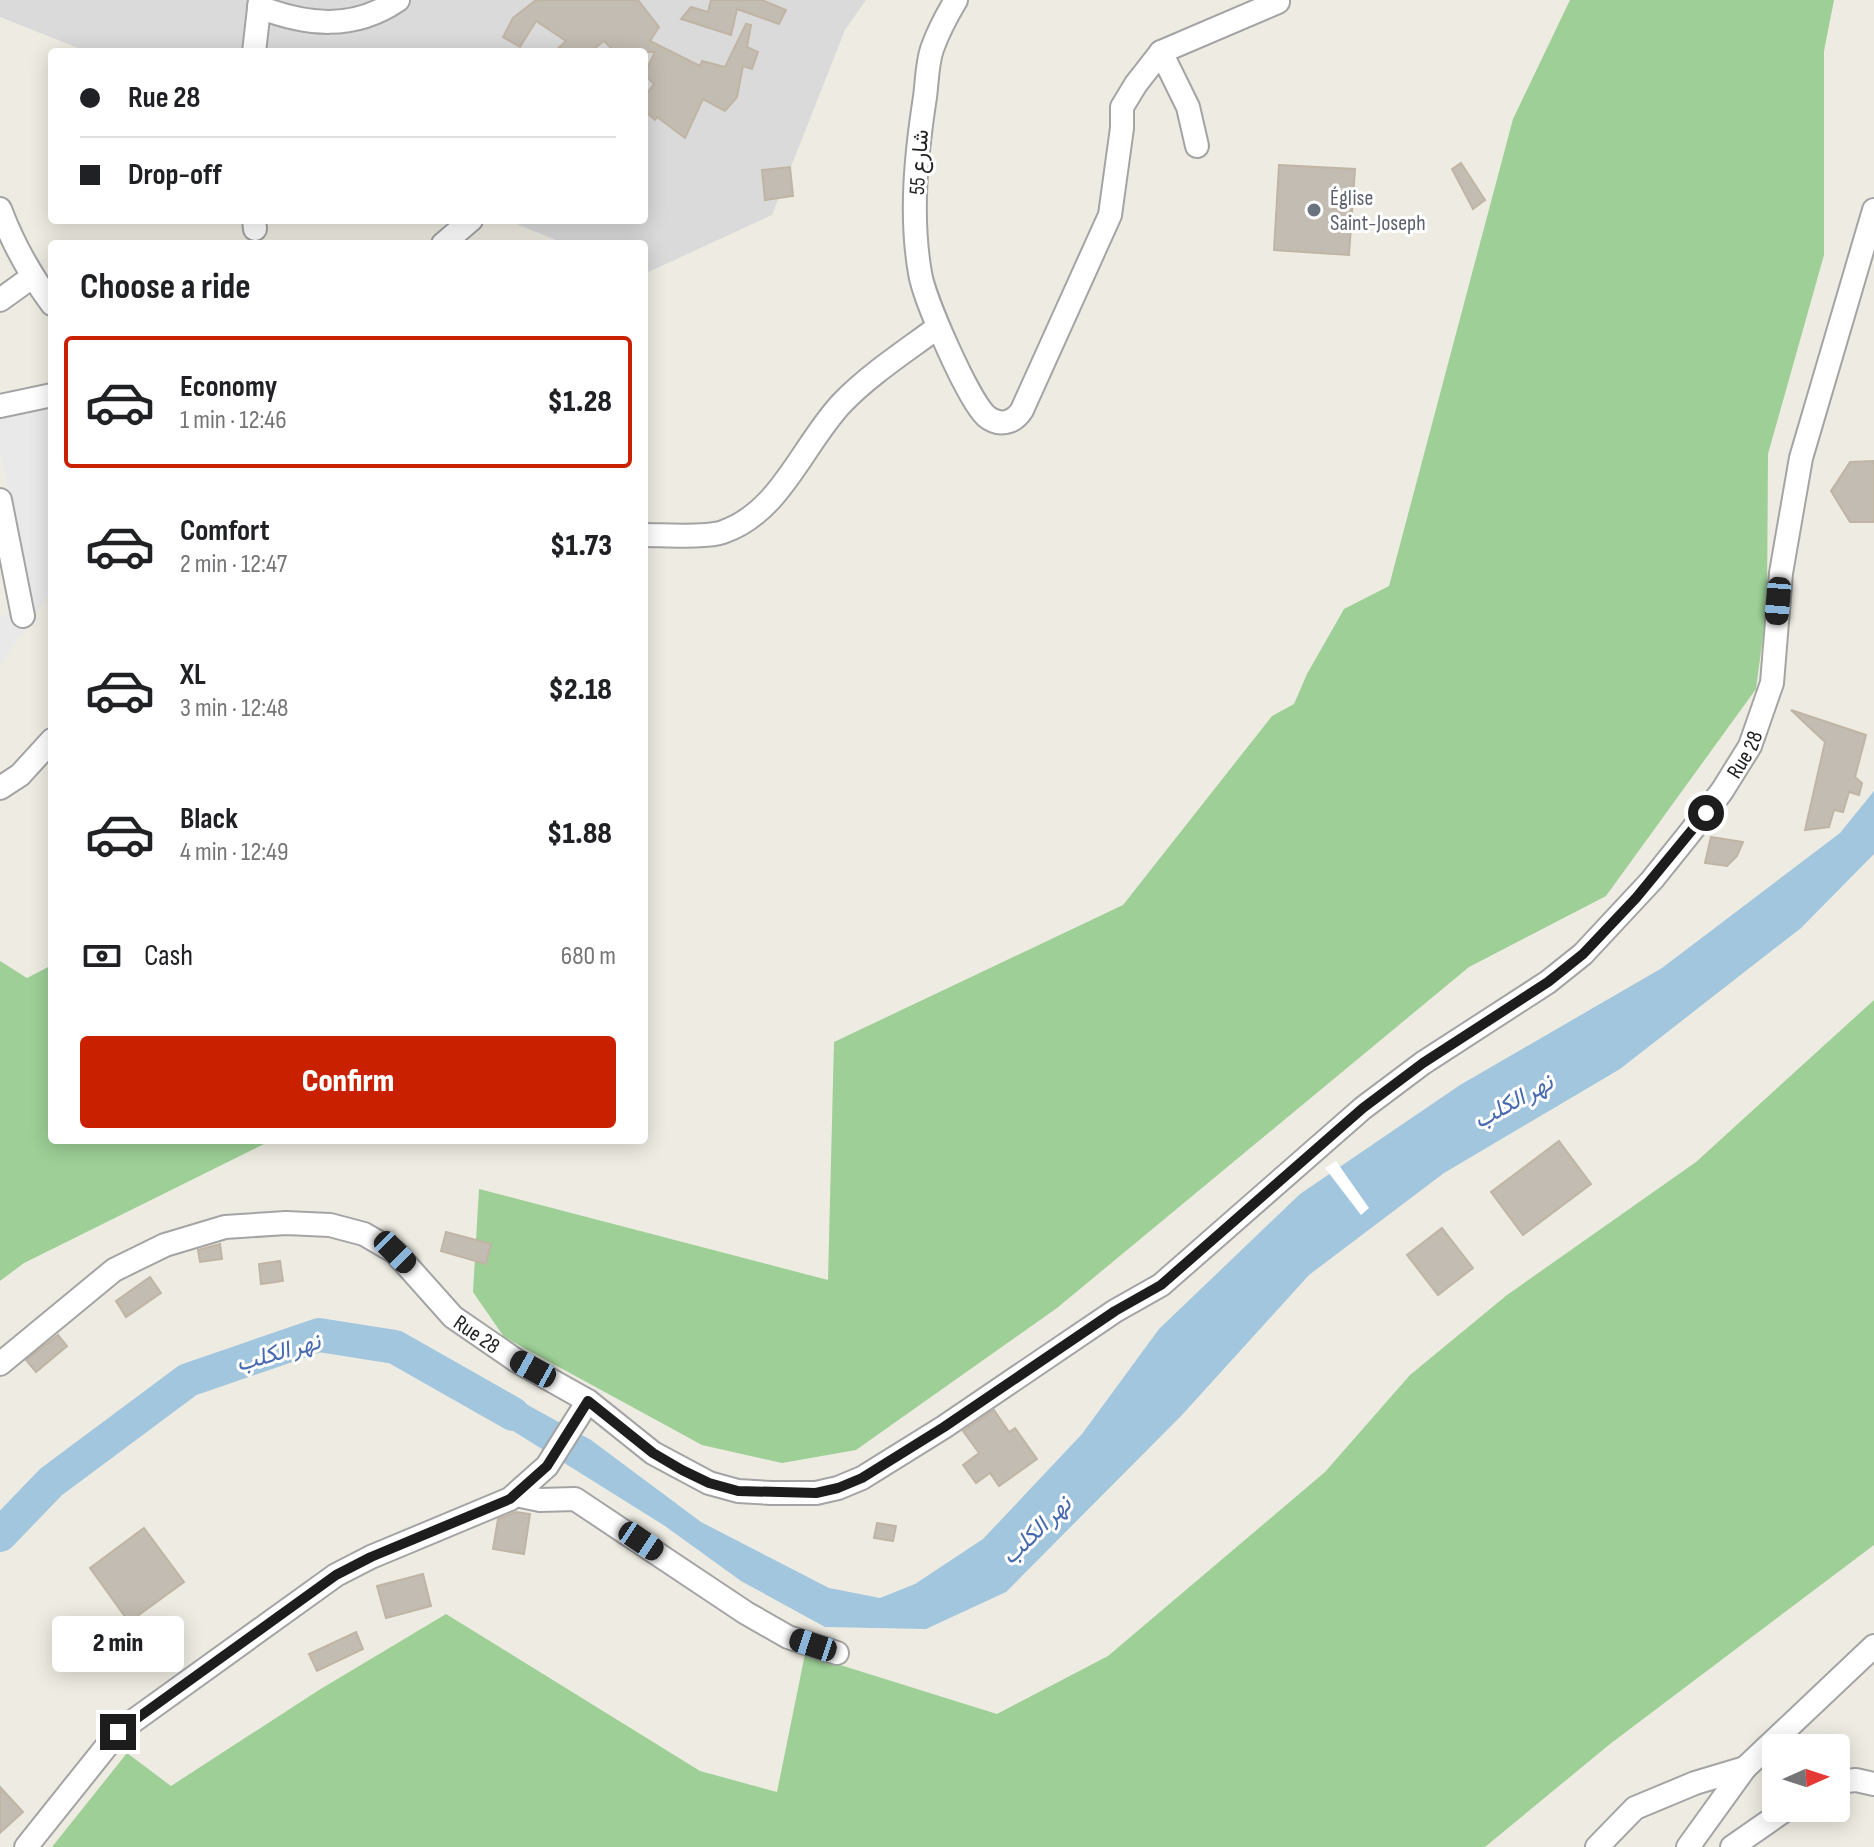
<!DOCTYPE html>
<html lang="en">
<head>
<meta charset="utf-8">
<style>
  :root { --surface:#fff; --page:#f2f2f2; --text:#202124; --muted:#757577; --line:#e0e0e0; --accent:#c92000 }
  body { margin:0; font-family:"Sofia Sans Condensed",Vazirmatn,sans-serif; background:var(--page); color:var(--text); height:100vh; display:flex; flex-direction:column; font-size:30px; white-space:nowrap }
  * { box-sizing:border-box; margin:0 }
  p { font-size:26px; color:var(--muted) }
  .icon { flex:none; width:44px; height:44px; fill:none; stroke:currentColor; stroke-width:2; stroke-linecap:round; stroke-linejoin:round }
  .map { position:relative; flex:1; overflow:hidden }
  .details { position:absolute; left:48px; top:240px; width:600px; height:904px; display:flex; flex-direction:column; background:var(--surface); border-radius:8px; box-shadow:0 4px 20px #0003 }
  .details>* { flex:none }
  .guide { position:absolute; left:48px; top:48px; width:600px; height:176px; border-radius:8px; box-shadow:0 4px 20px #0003; display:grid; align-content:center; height:176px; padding:0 32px; background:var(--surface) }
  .needle { width:52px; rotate:87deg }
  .buttons { position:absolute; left:1762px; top:1734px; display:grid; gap:16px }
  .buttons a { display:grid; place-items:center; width:88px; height:88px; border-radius:8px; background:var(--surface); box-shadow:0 4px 20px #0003; font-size:40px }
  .end { position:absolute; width:36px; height:36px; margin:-18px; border:10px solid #1d1d1d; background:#fff; box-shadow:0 0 0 4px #fff }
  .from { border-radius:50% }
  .bubble { position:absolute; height:56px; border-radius:8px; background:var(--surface); box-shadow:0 4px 20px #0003; font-size:26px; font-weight:800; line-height:56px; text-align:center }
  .car { position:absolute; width:24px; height:48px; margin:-24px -12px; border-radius:10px; box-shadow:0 0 6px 2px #0007; background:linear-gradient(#222 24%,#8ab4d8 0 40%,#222 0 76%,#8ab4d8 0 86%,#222 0) }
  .guide b { display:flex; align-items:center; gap:28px; height:76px; font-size:30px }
  .guide b+b { border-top:2px solid var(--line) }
  .guide i { width:20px; height:20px; background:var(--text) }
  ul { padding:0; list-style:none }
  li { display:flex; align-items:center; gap:24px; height:132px; margin:0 16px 12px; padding:0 16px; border:4px solid transparent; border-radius:8px }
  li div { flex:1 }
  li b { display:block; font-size:30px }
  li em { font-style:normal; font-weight:800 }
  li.current { border-color:var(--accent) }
  li>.icon { width:72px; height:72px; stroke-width:1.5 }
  h2 { padding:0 32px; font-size:36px; line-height:96px }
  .pay { display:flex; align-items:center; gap:20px; height:88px; padding:0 32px; font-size:30px }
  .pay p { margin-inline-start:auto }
  .action { display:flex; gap:16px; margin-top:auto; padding:16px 32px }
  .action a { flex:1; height:92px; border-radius:8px; background:var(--accent); color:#fff; font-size:32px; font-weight:800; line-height:92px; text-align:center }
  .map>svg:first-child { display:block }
  .residential { fill:#dbdada }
  .forest { fill:#9dcf96 }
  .parking { fill:#e9e9e9 }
  .water { fill:#a1c6de }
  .pier { fill:#fff }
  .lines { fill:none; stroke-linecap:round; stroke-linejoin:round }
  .river { stroke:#a1c6de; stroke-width:34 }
  .building { fill:#c3bcb2; stroke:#c0b5a4; stroke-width:2 }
  .minor-casing { stroke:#a4a4a4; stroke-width:26 }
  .minor { stroke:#fff; stroke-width:22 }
  .route { stroke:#1d1d1d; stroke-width:10 }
  .worship-dot { fill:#6b7280; stroke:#fff; stroke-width:3 }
  .labels { text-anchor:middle; stroke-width:6; stroke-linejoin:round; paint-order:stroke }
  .street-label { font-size:22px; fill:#1d1d1d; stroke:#fff }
  .worship-label { font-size:22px; fill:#5b616d; stroke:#fff; text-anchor:start }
  .water-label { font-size:24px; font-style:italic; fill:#476aae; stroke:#fff }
</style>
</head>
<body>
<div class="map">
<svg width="1874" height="1847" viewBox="0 0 1874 1847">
  <rect width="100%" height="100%" fill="#eeece2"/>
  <path class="residential" d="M0,0H866L845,30L772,215L644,274V244H566L506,220H644V52H88L0,17Z"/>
  <g class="forest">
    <path d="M1570,0H1834L1824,51V255L1768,454L1767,606L1756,689L1606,896L1469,967L1057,1308L856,1450L782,1463L702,1445L504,1337L473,1292L479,1189L828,1280L834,1042L1123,905L1272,716L1294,704L1307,674L1344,609L1389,586L1513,119Z"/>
    <path d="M0,961L27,978L52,965V1140H272L24,1263L0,1281Z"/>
    <path d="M1874,1000V1545L1610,1744L1485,1847H52L127,1753L171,1786L319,1690L446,1614L700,1771L777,1792L805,1654L997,1714L1108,1656L1325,1472L1410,1375L1507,1295L1696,1162Z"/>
  </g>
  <path class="parking" d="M52,408V590L0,666V616L15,613L29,587L0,451V418Z"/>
  <path class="water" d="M1874,791V854L1801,928L1620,1069L1444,1173L1309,1275L1182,1415L1006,1592L926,1629L825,1627L741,1581L665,1526L467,1402L479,1378L591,1440L701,1522L829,1588L880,1598L915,1584L983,1539L1082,1434L1159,1329L1300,1194L1460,1085L1662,968L1840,833Z"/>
  <path class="pier" d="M1336,1161L1369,1208L1361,1215L1325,1168Z"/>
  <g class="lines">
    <path class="river" d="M0,1535L51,1482L188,1380L319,1335L395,1347L513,1414"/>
  </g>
  <g class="building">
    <path d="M536,0H638L659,27L650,41L700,66L702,61L725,67L746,24L751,25L747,47L758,52L752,69L743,66L737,97L725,111L703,99L685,138L657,117L655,120L644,110V97L654,84L644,74L655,52H615L604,41L590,52H554L566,41L536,21L520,47L503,37L513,18Z"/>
    <path d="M711,0H762L786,10L779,24L737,9L731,35L681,19L691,7L708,12Z"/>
    <path d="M1461,163L1485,200L1473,209L1452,169Z"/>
    <path d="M1279,165L1355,169L1349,255L1274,250Z"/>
    <path d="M790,167L793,196L765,200L762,170Z"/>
    <path d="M1874,461V522H1850L1831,491L1850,462Z"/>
    <path d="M1791,710L1866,735L1855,777L1862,783L1859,795L1849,792L1843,812L1834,810L1829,827L1805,830L1825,742Z"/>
    <path d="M1711,837L1743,842L1737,856L1727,866L1705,863Z"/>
    <path d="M1559,1141L1591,1184L1523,1235L1491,1192Z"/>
    <path d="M1442,1228L1473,1268L1438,1295L1407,1255Z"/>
    <path d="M446,1232L491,1244L486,1264L441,1251Z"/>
    <path d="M220,1244L222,1259L200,1262L198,1250Z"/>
    <path d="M280,1261L283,1281L261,1284L259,1264Z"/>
    <path d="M150,1277L161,1293L126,1317L116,1301Z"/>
    <path d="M58,1335L67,1346L36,1372L26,1360Z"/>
    <path d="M994,1410L1009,1432L1015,1428L1037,1459L999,1486L990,1473L976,1483L963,1465L979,1453L963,1431Z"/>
    <path d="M516,1512L530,1514L524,1554L493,1549L498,1519Z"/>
    <path d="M877,1523L896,1526L893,1541L874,1538Z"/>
    <path d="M144,1528L184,1582L129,1622L90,1568Z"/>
    <path d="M423,1574L431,1606L386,1618L377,1586Z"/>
    <path d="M356,1632L363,1649L317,1671L309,1654Z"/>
    <path d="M0,1787L23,1812L0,1833Z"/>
  </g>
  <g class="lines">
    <defs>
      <g id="minor">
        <path d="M956,0C947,15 938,32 932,49C927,64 927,82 925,97C916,155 910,215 920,273C924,299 968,399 986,416C999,427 1014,423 1022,410L1110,215L1122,128V107L1136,84L1161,52L1278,2"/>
        <path d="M259,7C306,25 353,31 398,0"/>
        <path d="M254,52L260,0"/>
        <path d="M1161,52L1188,107L1197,146"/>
        <path d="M0,209C13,244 29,273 52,304"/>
        <path d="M254,220L255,229"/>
        <path d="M443,244L471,220"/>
        <path d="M0,300L32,277"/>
        <path d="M0,406L52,395"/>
        <path d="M0,500L23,616"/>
        <path d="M644,535C664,535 706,538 723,532C781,512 803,444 842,403C870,374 906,351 938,327"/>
        <path d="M0,788L20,775L52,740"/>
        <path id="s1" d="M0,1364L114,1270L165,1245L225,1227L286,1223L330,1225L364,1234L395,1252L453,1317L517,1361L588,1401L653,1453L709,1483L738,1491L771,1493H816L838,1488L862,1478L944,1427L1115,1311L1161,1285L1363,1108L1423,1063L1548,982L1583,954L1652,880L1689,834L1722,791L1750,746L1772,683L1781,573L1801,458L1874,210"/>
        <path d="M516,1495L540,1500L575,1499L746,1613L788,1637L837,1653"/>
        <path d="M1836,1782L1856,1780L1874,1784"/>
        <path d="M26,1847L118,1732L336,1575L371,1557L510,1499L547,1466L588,1401"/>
        <path d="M1597,1847L1635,1808L1695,1783L1745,1768"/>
        <path d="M1688,1847L1745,1768L1874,1646"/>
        <path d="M1732,1847L1788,1808"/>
      </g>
    </defs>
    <use href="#minor" class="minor-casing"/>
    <use href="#minor" class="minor"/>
  </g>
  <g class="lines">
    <path class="route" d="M118,1732L336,1575L371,1557L510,1499L547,1466L588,1401L653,1453L682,1470L709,1483L738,1491L816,1493L838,1488L862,1478L944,1427L1115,1311L1161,1285L1363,1108L1423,1063L1548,982L1583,954L1636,898L1706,813"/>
  </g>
  <circle class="worship-dot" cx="1314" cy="210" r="8"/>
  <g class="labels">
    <g class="street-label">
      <text transform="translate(918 162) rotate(-86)" y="8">شارع 55</text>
      <text dy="8" stroke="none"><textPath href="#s1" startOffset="2144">Rue 28</textPath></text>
      <text dy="8" stroke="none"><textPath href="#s1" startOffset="560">Rue 28</textPath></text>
    </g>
    <g class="worship-label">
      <text x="1330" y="205">Église<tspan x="1330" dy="25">Saint-Joseph</tspan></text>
    </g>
    <g class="water-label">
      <text transform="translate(1513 1101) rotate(-29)" y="8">نهر الكلب</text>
      <text transform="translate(278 1352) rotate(-16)" y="8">نهر الكلب</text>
      <text transform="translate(1036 1530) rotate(-44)" y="8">نهر الكلب</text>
    </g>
  </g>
</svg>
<div class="buttons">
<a><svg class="needle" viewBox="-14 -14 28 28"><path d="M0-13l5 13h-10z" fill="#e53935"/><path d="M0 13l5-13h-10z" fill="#757577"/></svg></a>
</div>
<i class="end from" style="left:1706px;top:813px"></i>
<i class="end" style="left:118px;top:1732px"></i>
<div class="bubble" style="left:52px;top:1616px;width:132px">2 min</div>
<i class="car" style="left:1778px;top:601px;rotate:185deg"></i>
<i class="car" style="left:395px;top:1252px;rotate:135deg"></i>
<i class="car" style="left:533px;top:1369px;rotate:299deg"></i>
<i class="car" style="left:641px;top:1541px;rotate:124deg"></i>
<i class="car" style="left:813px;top:1645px;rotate:288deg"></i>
<div class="guide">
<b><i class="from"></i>Rue 28</b>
<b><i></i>Drop-off</b>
</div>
<section class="details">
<h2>Choose a ride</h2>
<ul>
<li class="current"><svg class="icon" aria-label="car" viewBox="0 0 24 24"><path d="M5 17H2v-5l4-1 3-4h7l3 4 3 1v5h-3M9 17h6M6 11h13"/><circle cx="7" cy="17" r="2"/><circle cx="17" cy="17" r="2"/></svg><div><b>Economy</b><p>1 min · 12:46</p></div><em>$1.28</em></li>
<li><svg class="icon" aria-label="car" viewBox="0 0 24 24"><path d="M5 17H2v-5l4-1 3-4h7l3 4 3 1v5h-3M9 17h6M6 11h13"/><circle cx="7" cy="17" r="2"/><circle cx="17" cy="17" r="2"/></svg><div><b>Comfort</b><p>2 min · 12:47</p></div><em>$1.73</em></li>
<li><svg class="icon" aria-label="car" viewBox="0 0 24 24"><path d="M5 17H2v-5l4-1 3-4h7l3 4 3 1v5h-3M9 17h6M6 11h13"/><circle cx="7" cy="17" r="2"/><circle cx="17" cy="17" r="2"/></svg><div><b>XL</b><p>3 min · 12:48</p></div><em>$2.18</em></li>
<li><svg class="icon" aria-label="car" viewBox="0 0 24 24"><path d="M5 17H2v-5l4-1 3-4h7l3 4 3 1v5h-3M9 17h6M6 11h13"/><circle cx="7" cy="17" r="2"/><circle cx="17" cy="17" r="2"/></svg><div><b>Black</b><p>4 min · 12:49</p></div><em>$1.88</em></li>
</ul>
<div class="pay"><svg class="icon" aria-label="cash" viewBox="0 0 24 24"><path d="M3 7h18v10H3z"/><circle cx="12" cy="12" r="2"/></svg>Cash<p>680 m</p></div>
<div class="action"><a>Confirm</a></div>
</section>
</div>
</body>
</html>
